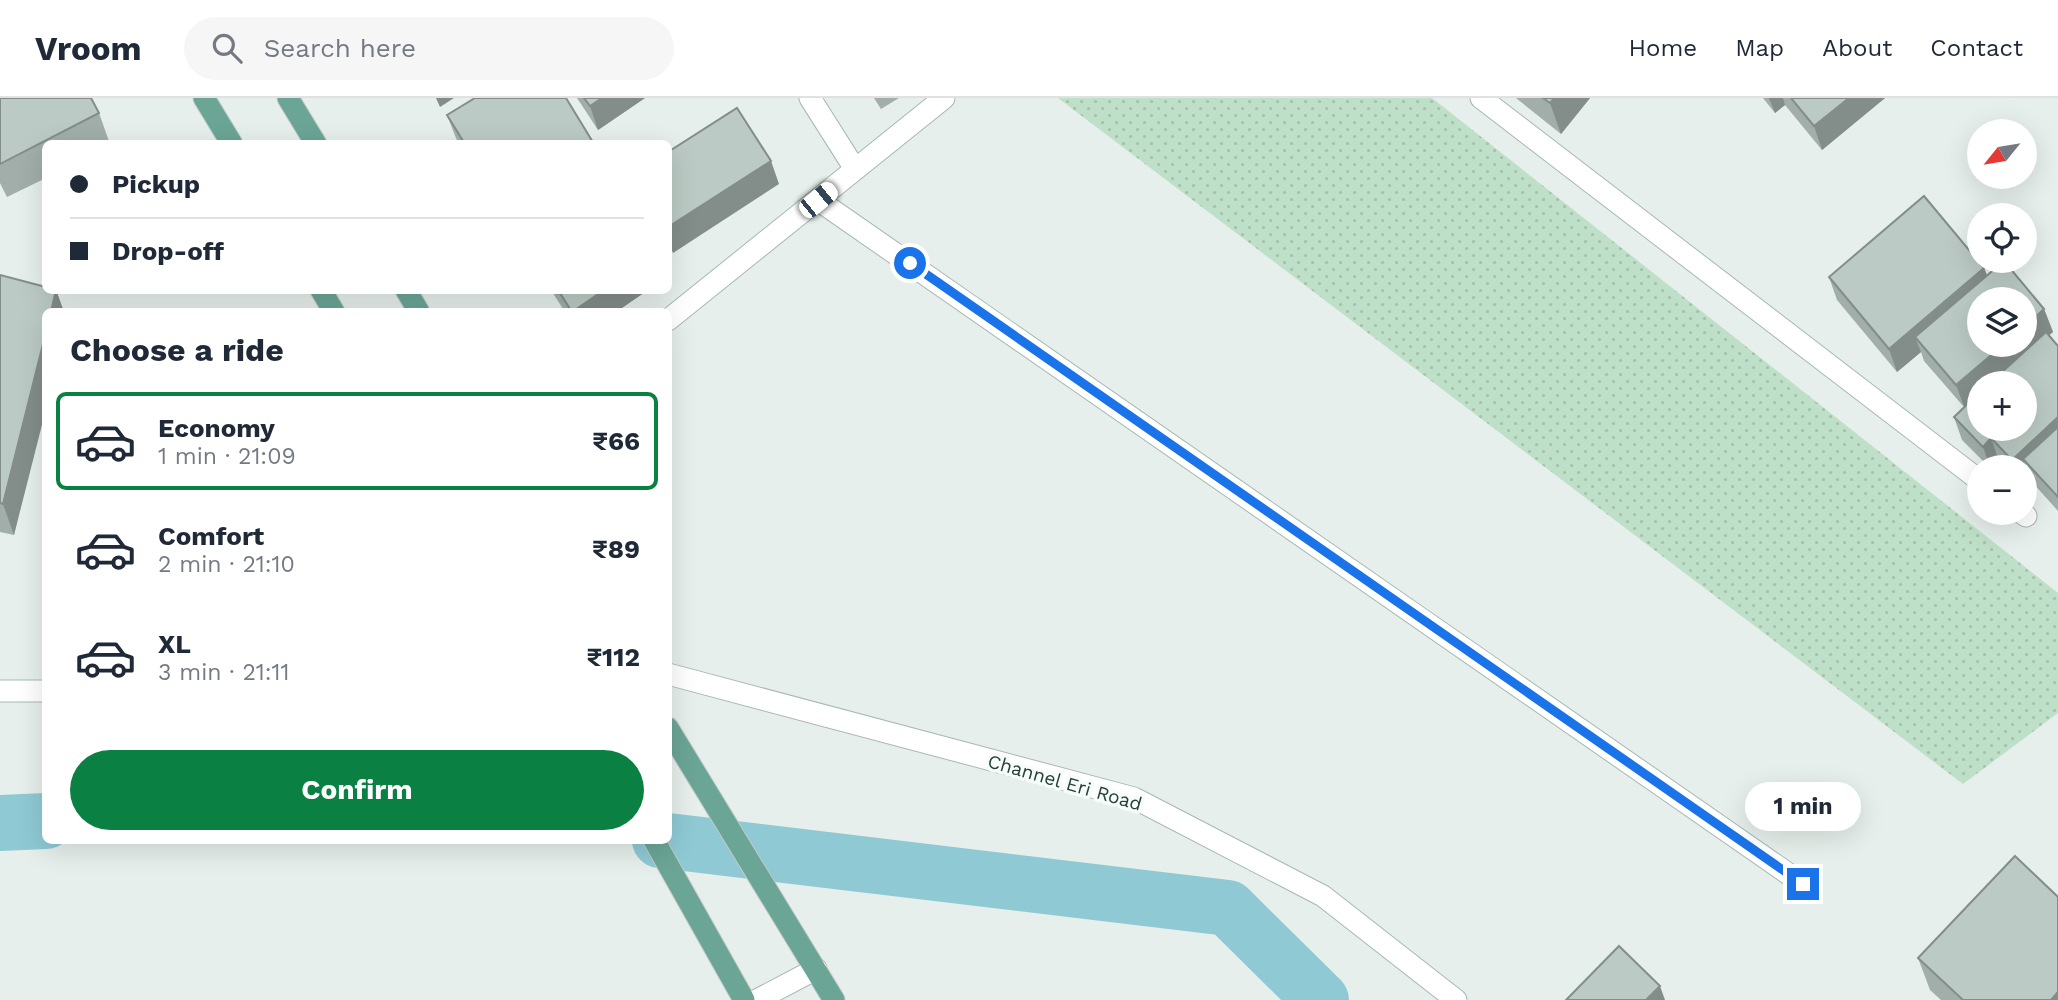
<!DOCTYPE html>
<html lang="en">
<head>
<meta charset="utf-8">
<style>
  :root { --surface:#fff; --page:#f6f6f7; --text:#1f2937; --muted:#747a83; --line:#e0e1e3; --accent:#0b8043 }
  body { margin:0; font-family:"Work Sans",sans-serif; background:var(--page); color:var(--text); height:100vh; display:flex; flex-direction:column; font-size:26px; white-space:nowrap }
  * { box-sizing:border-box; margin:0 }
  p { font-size:23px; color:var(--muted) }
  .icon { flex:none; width:38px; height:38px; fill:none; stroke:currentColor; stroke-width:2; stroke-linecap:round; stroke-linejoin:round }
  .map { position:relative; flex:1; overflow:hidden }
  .panel { position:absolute; left:42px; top:210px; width:630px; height:536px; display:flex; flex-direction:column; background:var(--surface); border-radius:10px; box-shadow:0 7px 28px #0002 }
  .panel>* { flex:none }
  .guide { position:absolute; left:42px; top:42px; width:630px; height:154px; border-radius:10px; box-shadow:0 7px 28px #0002; display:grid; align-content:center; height:154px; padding:0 28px; background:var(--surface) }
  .needle { width:46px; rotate:240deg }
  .fabs { position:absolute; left:1967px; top:21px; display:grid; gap:14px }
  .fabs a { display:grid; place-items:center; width:70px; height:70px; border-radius:50%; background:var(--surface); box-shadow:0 7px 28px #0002; font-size:35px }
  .end { position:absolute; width:32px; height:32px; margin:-16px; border:9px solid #1a73e8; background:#fff; box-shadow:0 0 0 4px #fff }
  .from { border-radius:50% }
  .bubble { position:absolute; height:49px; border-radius:24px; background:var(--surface); box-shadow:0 7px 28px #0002; font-size:23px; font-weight:700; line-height:49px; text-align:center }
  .car { position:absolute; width:21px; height:42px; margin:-21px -10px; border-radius:9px; box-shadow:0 0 5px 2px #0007; background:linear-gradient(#fff 24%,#345 0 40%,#fff 0 76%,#345 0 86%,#fff 0) }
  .guide b { display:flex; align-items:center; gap:24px; height:66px; font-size:26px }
  .guide b+b { border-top:2px solid var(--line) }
  .guide i { width:18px; height:18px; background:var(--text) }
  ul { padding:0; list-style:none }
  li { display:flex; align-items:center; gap:21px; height:98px; margin:0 14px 10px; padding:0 14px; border:4px solid transparent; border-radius:10px }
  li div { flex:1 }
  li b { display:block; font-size:26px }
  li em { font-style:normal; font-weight:700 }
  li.selected { border-color:var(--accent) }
  li>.icon { width:63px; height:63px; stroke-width:1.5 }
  h2 { padding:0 28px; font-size:32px; line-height:84px }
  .primary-button { display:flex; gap:14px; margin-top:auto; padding:14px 28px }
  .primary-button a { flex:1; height:80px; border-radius:42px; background:var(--accent); color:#fff; font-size:28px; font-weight:700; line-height:80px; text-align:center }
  header { display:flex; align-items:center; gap:42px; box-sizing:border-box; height:98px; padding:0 35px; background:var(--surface); border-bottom:2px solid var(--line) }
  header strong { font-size:33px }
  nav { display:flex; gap:38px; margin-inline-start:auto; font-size:24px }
  .search { width:490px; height:63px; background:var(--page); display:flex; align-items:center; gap:18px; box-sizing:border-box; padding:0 24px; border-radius:38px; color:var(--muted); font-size:26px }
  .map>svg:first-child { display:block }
  .grass { fill:url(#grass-dots) }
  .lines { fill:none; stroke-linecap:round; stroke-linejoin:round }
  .canal { stroke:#8ec9d4; stroke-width:56 }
  .minor-casing { stroke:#a8b8b2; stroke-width:23 }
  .primary-casing { stroke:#c2cac8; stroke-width:23 }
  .minor { stroke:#fff; stroke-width:21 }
  .primary { stroke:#6aa596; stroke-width:21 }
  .wall { fill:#a1aea9 }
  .shaded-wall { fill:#838d89 }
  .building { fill:#bbcac4; stroke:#838d89; stroke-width:2 }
  .route { stroke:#1a73e8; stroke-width:9 }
  .labels { text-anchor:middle; stroke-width:7; stroke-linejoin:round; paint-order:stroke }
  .street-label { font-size:19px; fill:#24423a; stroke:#f7fbf9 }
</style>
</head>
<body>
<header>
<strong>Vroom</strong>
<div class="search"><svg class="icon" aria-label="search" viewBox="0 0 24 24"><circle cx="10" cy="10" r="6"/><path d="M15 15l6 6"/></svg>Search here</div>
<nav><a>Home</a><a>Map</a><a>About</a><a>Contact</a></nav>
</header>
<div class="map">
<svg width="2058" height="902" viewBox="0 0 2058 902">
  <defs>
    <pattern id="grass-dots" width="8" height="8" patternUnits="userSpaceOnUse" patternTransform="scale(1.75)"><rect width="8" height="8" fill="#bfe0c8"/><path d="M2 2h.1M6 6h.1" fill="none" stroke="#a4c1ad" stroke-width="1.8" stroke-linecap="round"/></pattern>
  </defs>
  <rect width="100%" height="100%" fill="#e6efeb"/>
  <path class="grass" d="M1058,0H1432L2058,495V615L1963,686Z"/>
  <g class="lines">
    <g class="canal">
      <path d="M0,725L46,723"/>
      <path d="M660,742L1228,810L1321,902"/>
    </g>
    <defs>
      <g id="minor">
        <path d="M810,0L855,71"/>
        <path d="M1481,0L1979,382"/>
        <path d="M818,102L1803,786"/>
        <path d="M668,222L944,0"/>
        <path d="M2022,415L2026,418"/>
        <path d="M668,576L1134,700L1323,798L1456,902"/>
        <path d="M0,593H46"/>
        <path d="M757,902L816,871"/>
      </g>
      <g id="primary">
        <path d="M204,0L232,46"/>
        <path d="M288,0L316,46"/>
        <path d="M321,192L334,214"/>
        <path d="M406,192L419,214"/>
        <path d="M668,630L834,902"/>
        <path d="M654,742L744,902"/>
      </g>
    </defs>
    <use href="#minor" class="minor-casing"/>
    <use href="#primary" class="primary-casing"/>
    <use href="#minor" class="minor"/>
    <use href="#primary" class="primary"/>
  </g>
  <g class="wall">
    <path d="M0,0L99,15L110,46H46V80L7,99L0,85Z"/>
    <path d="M577,0H645L598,32Z"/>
    <path d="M874,0H899L881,11Z"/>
    <path d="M1516,0H1590L1561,36Z"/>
    <path d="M1763,0H1885L1822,52L1785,7L1775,15Z"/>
    <path d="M447,17L594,46H459L456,40Z"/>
    <path d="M1984,170L1987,177L2044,211L2053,234L2049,237L2058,248V413L2032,384L2029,377L2025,381V369H2005L1999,363L1994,369H1989L1962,342L1954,319L1964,309L1924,263L1921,254L1897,274L1837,202L1829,179Z"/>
    <path d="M0,177L46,192H56L64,214L14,437L0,434Z"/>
    <path d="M551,192H648L616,214H565Z"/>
    <path d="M1918,860L2058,902H1941L1930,892Z"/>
  </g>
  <g class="shaded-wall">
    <path d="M436,0H454L440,9Z"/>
    <path d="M602,0H645L598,32L590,8Z"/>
    <path d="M1554,0H1590L1561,36L1550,5Z"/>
    <path d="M1769,0H1783L1785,7L1775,15Z"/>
    <path d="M1849,0H1885L1822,52L1814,28Z"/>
    <path d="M771,63L779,86L673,155L668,144V129Z"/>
    <path d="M1984,170L1993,193L1915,239L1921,254L1897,274L1889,251Z"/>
    <path d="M56,192L64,214H51Z"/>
    <path d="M604,192H648L616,214H572Z"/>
    <path d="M2044,211L2053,234L1994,285H1979V298L1965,311L1956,287L2003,247H2025V228Z"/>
    <path d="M46,234V311L14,437L3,406Z"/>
    <path d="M2058,319V350L2023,361L2029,377L2025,381V369H2014L2012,362Z"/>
    <path d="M1991,340L1999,363L1994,369H1990L1983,349Z"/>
    <path d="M1660,888L1665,902H1646Z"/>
    <path d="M2058,894V902H2051Z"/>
  </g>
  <g class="building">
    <path d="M0,0H91L99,15L0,66Z"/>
    <path d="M475,0H566L594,46H465L447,17Z"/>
    <path d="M584,0H602L590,8Z"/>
    <path d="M1543,0H1554L1550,5Z"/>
    <path d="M1791,0H1849L1814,28Z"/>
    <path d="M737,10L771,63L668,129V54Z"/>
    <path d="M1924,98L1984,170L1889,251L1829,179Z"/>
    <path d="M2004,163L2044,211L2025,228V201H1979V247H2003L1956,287L1915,239Z"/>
    <path d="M0,177L46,189V192H56L51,214H46V234L3,406L0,405Z"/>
    <path d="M558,192H604L572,214Z"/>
    <path d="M2046,234L2058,248V319L2012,362L1991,340L1983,349L1954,319L1979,295V331H2025V285H1990Z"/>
    <path d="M2058,329V399L2023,361Z"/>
    <path d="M2015,758L2058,799V894L2051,902H1963L1918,860Z"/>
    <path d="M1619,848L1660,888L1646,902H1566Z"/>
  </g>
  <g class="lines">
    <path class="route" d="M910,165L1803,786"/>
  </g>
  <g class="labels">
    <g class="street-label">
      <text transform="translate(1065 684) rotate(16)" y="7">Channel Eri Road</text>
    </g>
  </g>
</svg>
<div class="fabs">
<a><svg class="needle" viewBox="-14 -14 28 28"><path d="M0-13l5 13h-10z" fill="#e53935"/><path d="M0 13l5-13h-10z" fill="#747a83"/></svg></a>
<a><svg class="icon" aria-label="locate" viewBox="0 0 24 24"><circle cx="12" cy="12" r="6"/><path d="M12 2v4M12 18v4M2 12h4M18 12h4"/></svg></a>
<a><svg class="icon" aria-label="layers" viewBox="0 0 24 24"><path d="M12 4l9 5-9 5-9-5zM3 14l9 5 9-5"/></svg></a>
<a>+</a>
<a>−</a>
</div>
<i class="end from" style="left:910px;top:165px"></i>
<i class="end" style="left:1803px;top:786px"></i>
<div class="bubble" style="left:1745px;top:684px;width:116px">1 min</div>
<i class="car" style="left:818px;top:102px;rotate:51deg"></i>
<div class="guide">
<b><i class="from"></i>Pickup</b>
<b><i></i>Drop-off</b>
</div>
<section class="panel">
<h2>Choose a ride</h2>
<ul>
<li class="selected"><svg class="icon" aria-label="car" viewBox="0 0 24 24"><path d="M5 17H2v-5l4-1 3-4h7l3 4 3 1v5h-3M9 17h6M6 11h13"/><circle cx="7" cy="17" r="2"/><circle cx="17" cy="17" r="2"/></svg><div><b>Economy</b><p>1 min · 21:09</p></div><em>₹66</em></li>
<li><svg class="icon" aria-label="car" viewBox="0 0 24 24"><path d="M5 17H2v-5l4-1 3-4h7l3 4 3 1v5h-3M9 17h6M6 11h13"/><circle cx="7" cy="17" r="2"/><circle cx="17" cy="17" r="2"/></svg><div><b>Comfort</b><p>2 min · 21:10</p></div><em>₹89</em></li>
<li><svg class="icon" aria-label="car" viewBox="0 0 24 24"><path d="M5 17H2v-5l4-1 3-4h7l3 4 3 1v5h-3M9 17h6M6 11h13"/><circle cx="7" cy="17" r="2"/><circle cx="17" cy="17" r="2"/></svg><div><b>XL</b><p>3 min · 21:11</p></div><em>₹112</em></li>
</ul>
<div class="primary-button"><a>Confirm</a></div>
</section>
</div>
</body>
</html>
